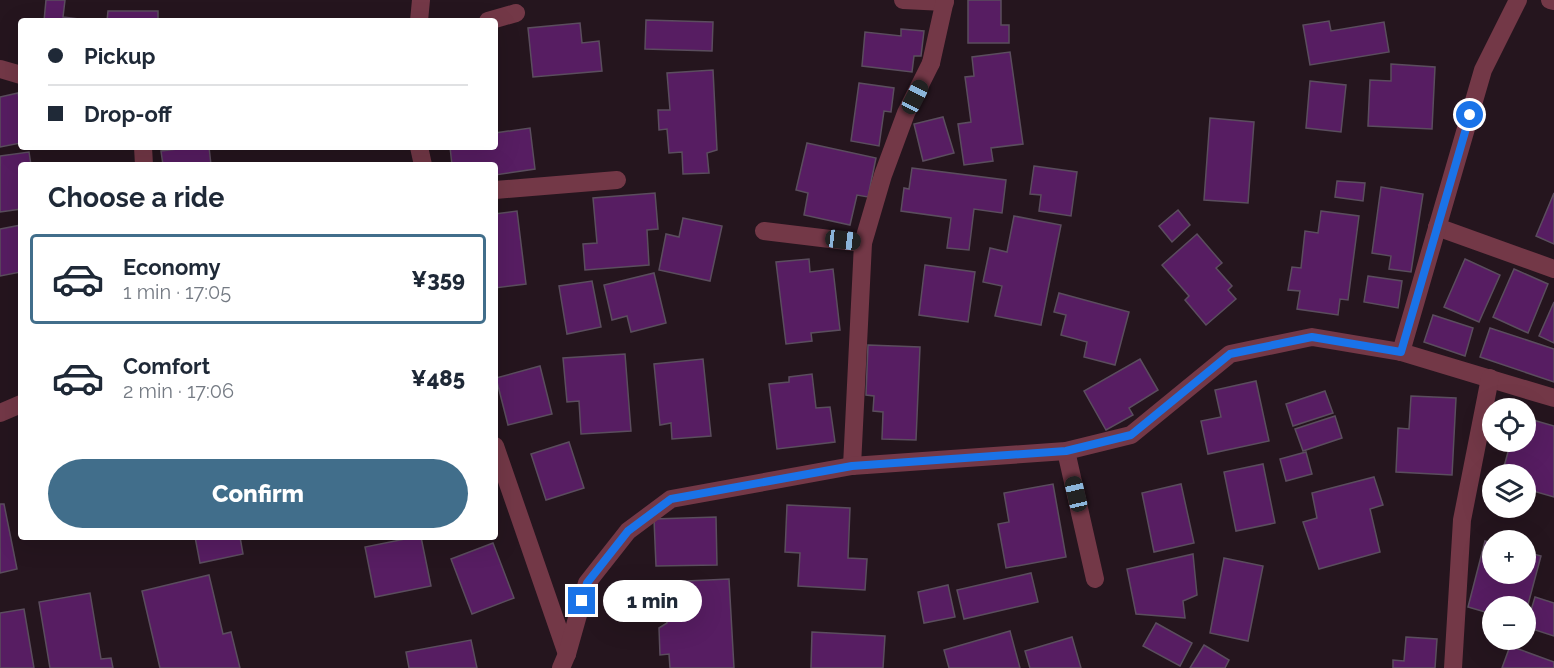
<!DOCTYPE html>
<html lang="en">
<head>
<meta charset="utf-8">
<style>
  :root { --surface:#fff; --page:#f2f2f3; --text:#1f2937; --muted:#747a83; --line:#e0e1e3; --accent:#416e8b }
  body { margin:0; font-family:Raleway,sans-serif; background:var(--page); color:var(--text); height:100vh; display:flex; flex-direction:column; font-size:22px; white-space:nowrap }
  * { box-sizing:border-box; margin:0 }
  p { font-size:20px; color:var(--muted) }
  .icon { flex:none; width:33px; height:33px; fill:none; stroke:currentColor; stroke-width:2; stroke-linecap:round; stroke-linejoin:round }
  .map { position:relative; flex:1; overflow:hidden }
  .drawer { position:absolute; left:18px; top:162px; width:480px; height:378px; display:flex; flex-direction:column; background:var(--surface); border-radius:6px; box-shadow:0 6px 24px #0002 }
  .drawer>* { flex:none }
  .banner { position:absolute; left:18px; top:18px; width:480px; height:132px; border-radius:6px; box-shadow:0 6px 24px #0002; display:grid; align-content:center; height:132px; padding:0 30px; background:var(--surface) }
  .fabs { position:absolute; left:1482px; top:398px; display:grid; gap:12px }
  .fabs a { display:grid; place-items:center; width:54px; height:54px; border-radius:50%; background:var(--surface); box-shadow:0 6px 24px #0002; font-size:30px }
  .end { position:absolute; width:27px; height:27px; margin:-14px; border:8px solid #1a73e8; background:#fff; box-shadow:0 0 0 3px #fff }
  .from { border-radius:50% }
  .bubble { position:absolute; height:42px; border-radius:21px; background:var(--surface); box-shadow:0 6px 24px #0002; font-size:20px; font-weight:800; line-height:42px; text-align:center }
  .car { position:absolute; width:18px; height:36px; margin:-18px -9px; border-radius:8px; box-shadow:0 0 4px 2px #0007; background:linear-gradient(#222 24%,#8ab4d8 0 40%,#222 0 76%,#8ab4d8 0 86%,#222 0) }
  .banner b { display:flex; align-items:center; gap:21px; height:57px; font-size:22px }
  .banner b+b { border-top:2px solid var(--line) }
  .banner i { width:15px; height:15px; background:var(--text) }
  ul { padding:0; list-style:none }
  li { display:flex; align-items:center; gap:18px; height:90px; margin:0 12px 9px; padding:0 18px; border:3px solid transparent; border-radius:6px }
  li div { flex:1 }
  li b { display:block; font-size:22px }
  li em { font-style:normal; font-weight:800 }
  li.selected { border-color:var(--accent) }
  li>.icon { width:54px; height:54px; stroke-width:1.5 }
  h2 { padding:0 30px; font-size:27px; line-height:72px }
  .button { display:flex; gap:12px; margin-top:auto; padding:12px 30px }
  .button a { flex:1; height:69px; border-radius:36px; background:var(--accent); color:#fff; font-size:24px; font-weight:800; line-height:69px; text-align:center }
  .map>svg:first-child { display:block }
  .building { fill:#571d62; stroke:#5b4d5e; stroke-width:1.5 }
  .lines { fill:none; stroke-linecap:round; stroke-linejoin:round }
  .service { stroke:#733847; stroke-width:18 }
  .minor { stroke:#733847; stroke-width:18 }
  .route { stroke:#1a73e8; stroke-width:8 }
</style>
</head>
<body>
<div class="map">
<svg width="1554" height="668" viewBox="0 0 1554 668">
  <rect width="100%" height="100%" fill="#25151e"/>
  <g class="building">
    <path d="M46,0H65L63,17L95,21H44Z"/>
    <path d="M968,0H1001V25H1009V43H968Z"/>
    <path d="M108,11H158V21H107Z"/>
    <path d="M646,20L713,22L712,51L645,49Z"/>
    <path d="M1329,21L1331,31L1384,22L1389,52L1310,65L1303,25Z"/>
    <path d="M580,23L582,43L599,41L602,71L533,77L528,28Z"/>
    <path d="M901,29L924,31L921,56H914L912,72L862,66L865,32L901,36Z"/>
    <path d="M1010,52L1023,144L991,148L993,161L964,165L958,124L971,122L965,77L974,76L972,57Z"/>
    <path d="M1391,64L1435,67L1432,129L1368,126L1370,80L1391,81Z"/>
    <path d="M713,70L717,150L707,153L709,173L683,174L682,152L669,153L667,129L659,130L658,110H670L667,73Z"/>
    <path d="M1310,81L1346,85L1341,132L1306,128Z"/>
    <path d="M859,83L894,88L891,112L884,111L879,146L851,141Z"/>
    <path d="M18,93L21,108V143L0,147V97Z"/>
    <path d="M943,117L954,153L923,161L914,124Z"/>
    <path d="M1210,118L1254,122L1248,203L1204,200Z"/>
    <path d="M530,128L535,169L495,175V165H452L450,147H495V133Z"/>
    <path d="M807,143L876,158L868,197L857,195L850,225L804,215L808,193L796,190Z"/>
    <path d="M194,147H209L211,165H163L161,151Z"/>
    <path d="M29,152L31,165H21V209L0,212V156Z"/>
    <path d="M1034,166L1077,172L1071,216L1039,211L1041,195L1030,194Z"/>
    <path d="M912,168L1006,180L1002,213L974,209L969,250L947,248L951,218L901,211L904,188L909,189Z"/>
    <path d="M1337,181L1365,183L1363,201L1335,197Z"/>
    <path d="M1381,187L1423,194L1411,272L1389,269L1391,256L1372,253Z"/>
    <path d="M655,193L658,229L647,230L649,265L585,270L583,244L597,243L593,198Z"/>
    <path d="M1554,193V244L1536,236Z"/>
    <path d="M1178,210L1190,225L1172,242L1159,226Z"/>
    <path d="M517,211L526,284L495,288V214Z"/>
    <path d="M1321,211L1359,216L1348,300L1340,299L1338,315L1297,309L1300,291L1288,290L1292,267L1301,268L1305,231L1318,233Z"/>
    <path d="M1014,216L1061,225L1041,325L995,316L1002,286L983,282L990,248L1007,252Z"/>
    <path d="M683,218L722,226L710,281L659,270L666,234L679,237Z"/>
    <path d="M21,225V272L0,276V229Z"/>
    <path d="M1197,234L1222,263L1216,268L1232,286L1228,290L1236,299L1206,325L1185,300L1189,296L1162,265Z"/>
    <path d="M809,259L810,272L833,269L840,330L811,333L812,341L786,344L776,262Z"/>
    <path d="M1465,259L1500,275L1479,322L1444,307Z"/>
    <path d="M925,265L975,272L968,322L919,315Z"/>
    <path d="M1514,269L1548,284L1528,333L1493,317Z"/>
    <path d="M654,273L666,323L631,332L627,316L612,320L604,285Z"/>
    <path d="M1368,276L1402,281L1398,308L1364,302Z"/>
    <path d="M592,281L601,327L567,334L559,286Z"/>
    <path d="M1059,293L1129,312L1115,365L1084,357L1087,342L1061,335L1066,315L1054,312Z"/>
    <path d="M1554,302V343L1539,336Z"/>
    <path d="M1433,315L1473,328L1465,356L1424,342Z"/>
    <path d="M1490,328L1554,349V382L1480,357Z"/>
    <path d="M868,345L920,347L916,440L882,439L883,412L873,411L874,396L866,395Z"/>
    <path d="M625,354L631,431L581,434L579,401L567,402L563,358Z"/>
    <path d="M703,359L711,436L672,439L671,423L660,425L654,364Z"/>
    <path d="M1140,359L1158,390L1129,408L1133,415L1106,430L1084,391Z"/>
    <path d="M540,366L552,414L508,425L496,378Z"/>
    <path d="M812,374L816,408L830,407L835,442L777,449L769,384L789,382V377Z"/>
    <path d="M1256,381L1269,441L1208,454L1201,421L1221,417L1215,390Z"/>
    <path d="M1325,391L1333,413L1293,426L1286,404Z"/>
    <path d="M1411,396L1456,398L1452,475L1396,472L1398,428L1409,429Z"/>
    <path d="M1335,416L1342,438L1303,451L1295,429Z"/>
    <path d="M1526,418L1554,426V497L1526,489V474H1502L1511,441H1526Z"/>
    <path d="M569,442L584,488L546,500L531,454Z"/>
    <path d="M1306,452L1312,474L1286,481L1280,459Z"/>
    <path d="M1263,464L1275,523L1236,531L1224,472Z"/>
    <path d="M1374,477L1383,505L1370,509L1380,552L1319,569L1303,522L1317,518L1312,493Z"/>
    <path d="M1053,484L1066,557L1006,568L998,524L1009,522L1004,493Z"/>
    <path d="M1181,484L1194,543L1154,552L1142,493Z"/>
    <path d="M0,504H4L17,569L0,573Z"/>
    <path d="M787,505L850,508L848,558L867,559L865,590L798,586L800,553L785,552Z"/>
    <path d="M716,517L717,565L656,566L654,519Z"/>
    <path d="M195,537H240L243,554L200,563Z"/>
    <path d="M415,537H421L431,586L375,597L365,547Z"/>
    <path d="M1485,541L1492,543V573H1526V552L1541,556L1526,612V606H1492V614L1468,607Z"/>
    <path d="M493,543L514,598L472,614L451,559Z"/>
    <path d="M1193,554L1197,595L1183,601L1185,618L1136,614L1127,569Z"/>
    <path d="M1224,558L1263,566L1248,641L1210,633Z"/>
    <path d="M1031,573L1038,602L964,619L957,590Z"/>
    <path d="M209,575L223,634L231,632L240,668H160L142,591Z"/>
    <path d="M729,579L734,668H670L669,654L660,655L659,628L667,623L665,582Z"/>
    <path d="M948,585L955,617L924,623L918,592Z"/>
    <path d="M90,593L101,659L111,658L113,668H50L39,602Z"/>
    <path d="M1535,597L1554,603V636L1526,627Z"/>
    <path d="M24,609L34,668H0V613Z"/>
    <path d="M1156,623L1192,643L1180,666L1143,646Z"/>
    <path d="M1010,631L1020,668H949L944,650Z"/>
    <path d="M812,632L885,636L883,668H811Z"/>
    <path d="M1072,637L1081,668H1030L1025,651Z"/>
    <path d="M1406,637L1437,639L1435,668H1393V660L1404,661Z"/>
    <path d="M471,640L477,668H409L406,652Z"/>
    <path d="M1204,645L1229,660L1225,668H1190Z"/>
    <path d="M1510,646L1554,662V668H1502Z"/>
  </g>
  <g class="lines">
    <g class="service">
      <path d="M143,147L144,165"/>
      <path d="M495,190L617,180"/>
      <path d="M764,231L863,243"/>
      <path d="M0,413L21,404"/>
      <path d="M852,466L863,243L883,175L906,113L931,63"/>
    </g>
    <g class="minor">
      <path d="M903,0L945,2"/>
      <path d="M1550,0L1554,1"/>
      <path d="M419,21L421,0"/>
      <path d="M488,21L516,13"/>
      <path d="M931,63L945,0"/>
      <path d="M0,69L21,75"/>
      <path d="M419,147L423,165"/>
      <path d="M1437,227L1554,269"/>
      <path d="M1401,352L1483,70L1518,0"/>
      <path d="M495,446L567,654"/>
      <path d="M1066,451L1095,579"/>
      <path d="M561,668L567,654L587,583L628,531L671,499L852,466L1066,451L1131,435L1230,354L1312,337L1401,352L1554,398"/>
      <path d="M1453,668L1462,520L1490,378"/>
    </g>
  </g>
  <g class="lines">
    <path class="route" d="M582,601L587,583L628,531L671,499L852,466L1066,451L1131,435L1230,354L1312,337L1401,352L1470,115"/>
  </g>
</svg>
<div class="fabs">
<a><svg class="icon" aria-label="locate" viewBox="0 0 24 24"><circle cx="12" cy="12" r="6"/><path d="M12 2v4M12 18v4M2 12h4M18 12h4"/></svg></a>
<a><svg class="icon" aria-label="layers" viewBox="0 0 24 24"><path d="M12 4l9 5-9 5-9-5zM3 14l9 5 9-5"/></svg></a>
<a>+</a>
<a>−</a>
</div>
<i class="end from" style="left:1470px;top:115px"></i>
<i class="end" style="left:582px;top:601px"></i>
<div class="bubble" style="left:603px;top:580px;width:99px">1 min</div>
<i class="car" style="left:915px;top:97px;rotate:27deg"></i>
<i class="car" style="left:843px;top:240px;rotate:97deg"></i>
<i class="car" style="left:1076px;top:494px;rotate:347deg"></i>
<div class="banner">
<b><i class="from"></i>Pickup</b>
<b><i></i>Drop-off</b>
</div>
<section class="drawer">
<h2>Choose a ride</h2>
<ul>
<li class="selected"><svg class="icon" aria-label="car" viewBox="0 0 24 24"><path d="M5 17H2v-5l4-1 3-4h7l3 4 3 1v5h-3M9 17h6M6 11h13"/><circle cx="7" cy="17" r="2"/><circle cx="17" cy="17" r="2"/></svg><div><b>Economy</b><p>1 min · 17:05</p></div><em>¥359</em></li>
<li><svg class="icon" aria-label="car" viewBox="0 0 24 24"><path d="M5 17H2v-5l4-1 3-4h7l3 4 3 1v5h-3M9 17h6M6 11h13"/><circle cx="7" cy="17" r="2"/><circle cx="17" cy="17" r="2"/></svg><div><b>Comfort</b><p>2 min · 17:06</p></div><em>¥485</em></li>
</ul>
<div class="button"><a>Confirm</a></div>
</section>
</div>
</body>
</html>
